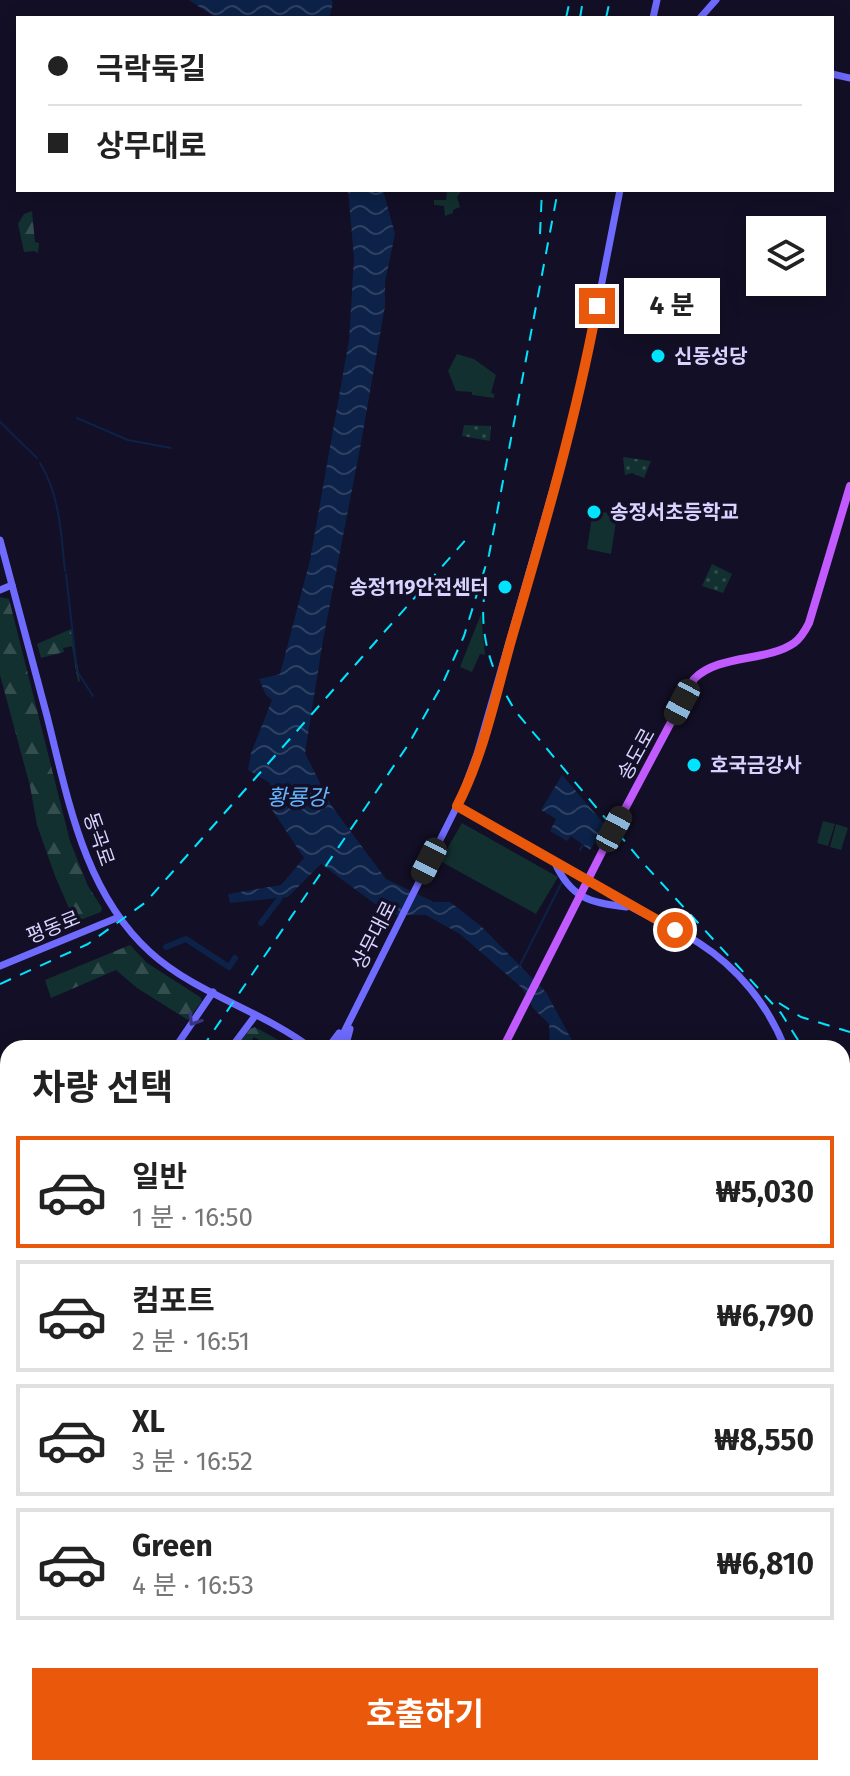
<!DOCTYPE html>
<html lang="ko">
<head>
<meta charset="utf-8">
<style>
  :root { --surface:#fff; --page:#f6f6f6; --text:#222; --muted:#767676; --line:#e0e0e0; --accent:#ea580c }
  body { margin:0; font-family:"Fira Sans","Noto Sans KR",sans-serif; background:var(--page); color:var(--text); height:100vh; display:flex; flex-direction:column; font-size:30px; white-space:nowrap }
  * { box-sizing:border-box; margin:0 }
  p { font-size:26px; color:var(--muted) }
  .icon { flex:none; width:44px; height:44px; fill:none; stroke:currentColor; stroke-width:2; stroke-linecap:round; stroke-linejoin:round }
  .map { position:relative; flex:1; overflow:hidden }
  .side { position:absolute; left:0px; top:1040px; width:850px; height:736px; display:flex; flex-direction:column; background:var(--surface); border-radius:24px 24px 0 0; box-shadow:0 4px 20px #0003 }
  .side>* { flex:none }
  .hud { position:absolute; left:16px; top:16px; width:818px; height:176px; border-radius:0px; box-shadow:0 4px 20px #0003; display:grid; align-content:center; height:176px; padding:0 32px; background:var(--surface) }
  .tools { position:absolute; left:746px; top:216px; display:grid; gap:16px }
  .tools a { display:grid; place-items:center; width:80px; height:80px; border-radius:0px; background:var(--surface); box-shadow:0 4px 20px #0003; font-size:40px }
  .end { position:absolute; width:36px; height:36px; margin:-18px; border:10px solid #ea580c; background:#fff; box-shadow:0 0 0 4px #fff }
  .from { border-radius:50% }
  .bubble { position:absolute; height:56px; border-radius:0px; background:var(--surface); box-shadow:0 4px 20px #0003; font-size:26px; font-weight:700; line-height:56px; text-align:center }
  .car { position:absolute; width:24px; height:48px; margin:-24px -12px; border-radius:10px; box-shadow:0 0 6px 2px #0007; background:linear-gradient(#222 24%,#8ab4d8 0 40%,#222 0 76%,#8ab4d8 0 86%,#222 0) }
  .hud b { display:flex; align-items:center; gap:28px; height:76px; font-size:30px }
  .hud b+b { border-top:2px solid var(--line) }
  .hud i { width:20px; height:20px; background:var(--text) }
  ul { padding:0; list-style:none }
  li { display:flex; align-items:center; gap:24px; height:112px; margin:0 16px 12px; padding:0 16px; border:4px solid var(--line); border-radius:0px }
  li div { flex:1 }
  li b { display:block; font-size:30px }
  li em { font-style:normal; font-weight:700 }
  li.current { border-color:var(--accent) }
  li>.icon { width:72px; height:72px; stroke-width:1.5 }
  h2 { padding:0 32px; font-size:36px; line-height:96px }
  .primary-button { display:flex; gap:16px; margin-top:auto; padding:16px 32px }
  .primary-button a { flex:1; height:92px; border-radius:0px; background:var(--accent); color:#fff; font-size:32px; font-weight:700; line-height:92px; text-align:center }
  .map>svg:first-child { display:block }
  .grass { fill:#12302f }
  .forest { fill:url(#forest-firs) }
  .park { fill:url(#park-dots) }
  .water { fill:url(#water-waves) }
  .lines { fill:none; stroke-linecap:round; stroke-linejoin:round }
  .stream { stroke:#0c2248; stroke-width:2 }
  .river { stroke:#0c2248; stroke-width:6 }
  .secondary { stroke:#6f6bff; stroke-width:7 }
  .primary { stroke:#c25bff; stroke-width:8 }
  .rail { stroke:#00e5ff; stroke-width:2; stroke-dasharray:12 10; stroke-linecap:butt }
  .oneway { stroke:#38347d }
  .route { stroke:#ea580c; stroke-width:10 }
  .poi-dot { fill:#00e5ff; stroke:#130f26; stroke-width:3 }
  .labels { text-anchor:middle; stroke-width:7; stroke-linejoin:round; paint-order:stroke }
  .poi-label { font-size:20px; font-weight:bold; fill:#d9d4ff; stroke:#130f26; text-anchor:start }
  .street-label { font-size:20px; fill:#d9d4ff; stroke:#130f26 }
  .water-label { font-size:22px; font-style:italic; fill:#62b6ff; stroke:#130f26 }
</style>
</head>
<body>
<div class="map">
<svg width="850" height="1776" viewBox="0 0 850 1776">
  <defs>
    <pattern id="forest-firs" width="22" height="20" patternUnits="userSpaceOnUse" patternTransform="scale(2)"><rect width="22" height="20" fill="#12302f"/><path d="M5 1l3.5 6h-7zM16 11l3.5 6h-7z" fill="#344d4e"/></pattern>
    <pattern id="park-dots" width="8" height="8" patternUnits="userSpaceOnUse" patternTransform="scale(2)"><rect width="8" height="8" fill="#12302f"/><path d="M2 2h.1M6 6h.1" fill="none" stroke="#344d4e" stroke-width="1.8" stroke-linecap="round"/></pattern>
    <pattern id="water-waves" width="16" height="10" patternUnits="userSpaceOnUse" patternTransform="scale(2)"><rect width="16" height="10" fill="#0c2248"/><path d="M0 5q4-4 8 0t8 0" fill="none" stroke="#2f4163"/></pattern>
  </defs>
  <rect width="100%" height="100%" fill="#130f26"/>
  <g class="grass">
    <path d="M447,190H460L461,192L457,197L460,207L453,210V213L445,216L444,206L434,205V200H446Z"/>
    <path d="M457,354L474,359L496,375L491,393L494,394V398L472,395V392L456,391L448,371Z"/>
    <path d="M593,510L617,515L611,554L587,549Z"/>
    <path d="M481,614L485,655L480,654L472,672L460,667Z"/>
    <path d="M823,821L835,824L828,846L817,843Z"/>
    <path d="M462,823L558,877L536,914L440,861Z"/>
    <path d="M836,824L848,828L841,850L830,847Z"/>
  </g>
  <g class="forest">
    <path d="M32,211L35,242L39,243L38,253L34,251L24,252L18,224L24,214Z"/>
    <path d="M0,597L9,599L70,841L88,886L102,908L101,912L75,922L55,876L37,825L30,786L0,675Z"/>
    <path d="M71,629L80,681L78,682L72,646L63,648L64,652L41,658L37,644Z"/>
    <path d="M130,945L147,963L200,997L202,1001L188,1020L137,988L116,970L51,998L45,980Z"/>
    <path d="M255,1027L292,1048H274L254,1037L246,1048H236L250,1029Z"/>
  </g>
  <g class="park">
    <path d="M464,425L491,426L490,441L462,436Z"/>
    <path d="M623,457L651,461L644,478L632,473L625,475Z"/>
    <path d="M712,564L732,574L723,593L702,586Z"/>
  </g>
  <g class="water">
    <path d="M189,0H331L333,2L330,15L323,18H216Z"/>
    <path d="M348,190H383L395,234L385,282V306L361,443L323,640L305,753L331,805L386,879L434,902H450L481,926L546,992L576,1048H550L549,1024L533,1008L522,988L460,934L426,915H390L321,864L288,897L230,903L228,894L281,885L304,858L269,805L270,783L248,770L251,753L272,700L266,695L259,679L280,674L310,560L349,340L354,258Z"/>
    <path d="M562,775L606,826L590,850L571,836L567,841L550,831L556,819L541,810Z"/>
    <path d="M842,1487L850,1496V1593L842,1589Z"/>
  </g>
  <g class="lines">
    <g class="stream">
      <path d="M77,418L128,440L171,448"/>
      <path d="M0,422L37,458"/>
      <path d="M40,463C60,495 61,534 65,571"/>
      <path d="M66,574L77,671L93,696"/>
      <path d="M580,850L582,846"/>
      <path d="M519,967L562,882"/>
      <path d="M358,1768L363,1776"/>
    </g>
    <g class="river">
      <path d="M261,923L280,898"/>
      <path d="M166,947L186,939L229,967L235,958"/>
    </g>
    <g class="secondary">
      <path d="M653,18L657,0"/>
      <path d="M700,18L716,0"/>
      <path d="M832,74L850,78"/>
      <path d="M0,540C16,599 31,658 47,716C68,799 84,892 150,952C196,994 261,1010 311,1048"/>
      <path d="M0,590L12,585"/>
      <path d="M457,806L595,884C627,909 665,922 699,943C738,968 768,1005 785,1048"/>
      <path d="M555,863C571,898 590,903 626,907"/>
      <path d="M0,966L119,917"/>
      <path d="M306,1044L330,1045L339,1033"/>
      <path d="M175,1048L213,992"/>
      <path d="M231,1048L255,1016"/>
      <path d="M336,1048L460,800L477,754L572,423L584,374L620,190"/>
      <path d="M345,1048L350,1029"/>
      <path d="M0,1300L8,1289"/>
      <path d="M0,1378L8,1367"/>
      <path d="M842,1413L850,1424"/>
      <path d="M0,1502L8,1507"/>
      <path d="M0,1606L8,1595"/>
      <path d="M0,1656L8,1662"/>
    </g>
    <g class="primary">
      <path d="M503,1048L602,852L694,679C718,654 767,662 794,643C801,638 805,631 809,623L850,486"/>
      <path d="M529,1768L530,1776"/>
    </g>
    <g class="rail">
      <path d="M566,18L570,0"/>
      <path d="M580,18L583,0"/>
      <path d="M606,18L610,0"/>
      <path d="M540,234L542,190"/>
      <path d="M485,590C478,637 492,673 516,712L643,863L781,1013L803,1048"/>
      <path d="M0,984L88,944L146,902L469,536"/>
      <path d="M779,1003L801,1017L850,1032"/>
      <path d="M202,1048L408,745L442,685L464,636L489,555L558,190"/>
      <path d="M0,1334L8,1323"/>
    </g>
  </g>
  <defs><path id="oneway-chevron" d="M-2-3.5L2.5 0L-2 3.5" fill="none" stroke-width="1.6" stroke-linecap="round" stroke-linejoin="round" transform="scale(2)"/></defs>
  <use class="oneway" href="#oneway-chevron" transform="translate(194 1020) rotate(124)"/>
  <g class="lines">
    <path class="route" d="M597,306C576,419 544,528 512,637C496,693 484,754 457,806L675,930"/>
  </g>
  <g class="poi-dot">
    <circle cx="658" cy="356" r="8"/>
    <circle cx="594" cy="512" r="8"/>
    <circle cx="505" cy="587" r="8"/>
    <circle cx="694" cy="765" r="8"/>
  </g>
  <g class="labels">
    <g class="poi-label">
      <text x="674" y="363">신동성당</text>
      <text x="610" y="519">송정서초등학교</text>
      <text x="489" y="594" text-anchor="end">송정119안전센터</text>
      <text x="710" y="772">호국금강사</text>
    </g>
    <g class="street-label">
      <text transform="translate(636 754) rotate(-61)" y="7">송도로</text>
      <text transform="translate(99 839) rotate(71)" y="7">동곡로</text>
      <text transform="translate(53 927) rotate(-22)" y="7">평동로</text>
      <text transform="translate(374 935) rotate(-63)" y="7">상무대로</text>
    </g>
    <g class="water-label">
      <text x="297" y="805">황룡강</text>
    </g>
  </g>
</svg>
<div class="tools">
<a><svg class="icon" aria-label="layers" viewBox="0 0 24 24"><path d="M12 4l9 5-9 5-9-5zM3 14l9 5 9-5"/></svg></a>
</div>
<i class="end from" style="left:675px;top:930px"></i>
<i class="end" style="left:597px;top:306px"></i>
<div class="bubble" style="left:624px;top:278px;width:96px">4 분</div>
<i class="car" style="left:682px;top:702px;rotate:208deg"></i>
<i class="car" style="left:614px;top:829px;rotate:28deg"></i>
<i class="car" style="left:429px;top:861px;rotate:207deg"></i>
<div class="hud">
<b><i class="from"></i>극락둑길</b>
<b><i></i>상무대로</b>
</div>
<section class="side">
<h2>차량 선택</h2>
<ul>
<li class="current"><svg class="icon" aria-label="car" viewBox="0 0 24 24"><path d="M5 17H2v-5l4-1 3-4h7l3 4 3 1v5h-3M9 17h6M6 11h13"/><circle cx="7" cy="17" r="2"/><circle cx="17" cy="17" r="2"/></svg><div><b>일반</b><p>1 분 · 16:50</p></div><em>₩5,030</em></li>
<li><svg class="icon" aria-label="car" viewBox="0 0 24 24"><path d="M5 17H2v-5l4-1 3-4h7l3 4 3 1v5h-3M9 17h6M6 11h13"/><circle cx="7" cy="17" r="2"/><circle cx="17" cy="17" r="2"/></svg><div><b>컴포트</b><p>2 분 · 16:51</p></div><em>₩6,790</em></li>
<li><svg class="icon" aria-label="car" viewBox="0 0 24 24"><path d="M5 17H2v-5l4-1 3-4h7l3 4 3 1v5h-3M9 17h6M6 11h13"/><circle cx="7" cy="17" r="2"/><circle cx="17" cy="17" r="2"/></svg><div><b>XL</b><p>3 분 · 16:52</p></div><em>₩8,550</em></li>
<li><svg class="icon" aria-label="car" viewBox="0 0 24 24"><path d="M5 17H2v-5l4-1 3-4h7l3 4 3 1v5h-3M9 17h6M6 11h13"/><circle cx="7" cy="17" r="2"/><circle cx="17" cy="17" r="2"/></svg><div><b>Green</b><p>4 분 · 16:53</p></div><em>₩6,810</em></li>
</ul>
<div class="primary-button"><a>호출하기</a></div>
</section>
</div>
</body>
</html>
